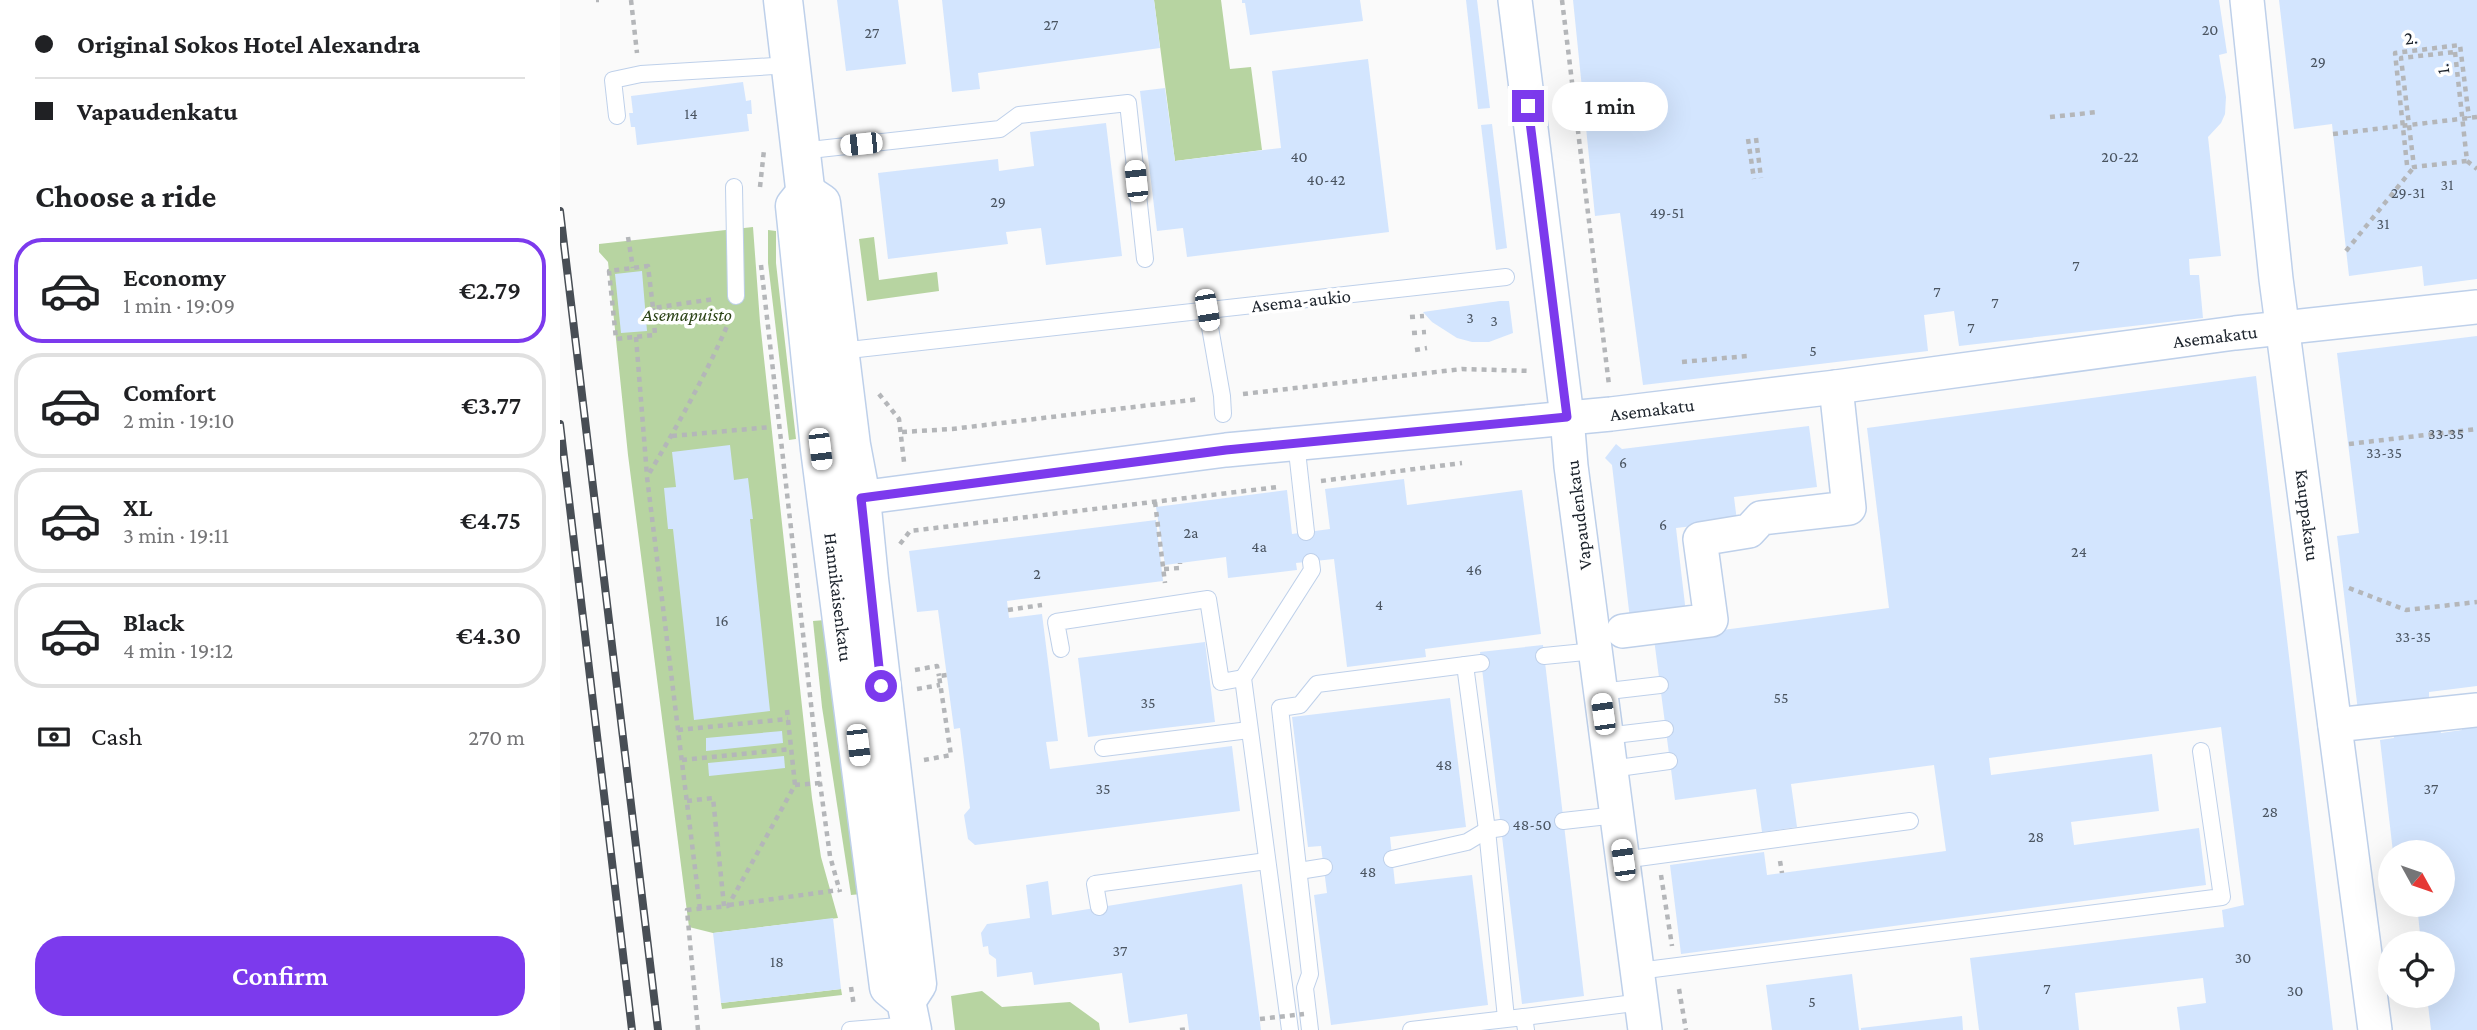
<!DOCTYPE html>
<html lang="en">
<head>
<meta charset="utf-8">
<style>
  :root { --surface:#fff; --page:#f6f6f6; --text:#202124; --muted:#757577; --line:#e0e0e0; --accent:#7c3aed }
  body { margin:0; font-family:"Crimson Pro",serif; background:var(--page); color:var(--text); height:100vh; display:flex; flex-direction:column; font-size:26px; white-space:nowrap }
  * { box-sizing:border-box; margin:0 }
  p { font-size:23px; color:var(--muted) }
  .icon { flex:none; width:38px; height:38px; fill:none; stroke:currentColor; stroke-width:2; stroke-linecap:round; stroke-linejoin:round }
  .map { position:relative; flex:1; overflow:hidden }
  .details { display:flex; flex-direction:column; background:var(--surface); width:560px }
  .details>* { flex:none }
  .guide { display:grid; align-content:center; height:154px; padding:0 35px; background:var(--surface) }
  .needle { width:46px; rotate:130deg }
  .controls { position:absolute; left:1818px; top:840px; display:grid; gap:14px }
  .controls a { display:grid; place-items:center; width:77px; height:77px; border-radius:50%; background:var(--surface); box-shadow:0 7px 28px #0002; font-size:35px }
  .end { position:absolute; width:32px; height:32px; margin:-16px; border:9px solid #7c3aed; background:#fff; box-shadow:0 0 0 4px #fff }
  .from { border-radius:50% }
  .bubble { position:absolute; height:49px; border-radius:24px; background:var(--surface); box-shadow:0 7px 28px #0002; font-size:23px; font-weight:600; line-height:49px; text-align:center }
  .car { position:absolute; width:21px; height:42px; margin:-21px -10px; border-radius:9px; box-shadow:0 0 5px 2px #0007; background:linear-gradient(#fff 24%,#345 0 40%,#fff 0 76%,#345 0 86%,#fff 0) }
  .guide b { display:flex; align-items:center; gap:24px; height:66px; font-size:26px }
  .guide b+b { border-top:2px solid var(--line) }
  .guide i { width:18px; height:18px; background:var(--text) }
  ul { padding:0; list-style:none }
  li { display:flex; align-items:center; gap:21px; height:105px; margin:0 14px 10px; padding:0 21px; border:4px solid var(--line); border-radius:28px }
  li div { flex:1 }
  li b { display:block; font-size:26px }
  li em { font-style:normal; font-weight:600 }
  li.selected { border-color:var(--accent) }
  li>.icon { width:63px; height:63px; stroke-width:1.5 }
  h2 { padding:0 35px; font-size:32px; line-height:84px }
  .pay { display:flex; align-items:center; gap:18px; height:77px; padding:0 35px; font-size:26px }
  .pay p { margin-inline-start:auto }
  .action { display:flex; gap:14px; margin-top:auto; padding:14px 35px }
  .action a { flex:1; height:80px; border-radius:28px; background:var(--accent); color:#fff; font-size:28px; font-weight:600; line-height:80px; text-align:center }
  main { display:flex; flex:1; min-height:0 }
  .map>svg:first-child { display:block }
  .green { fill:#b7d4a1 }
  .building { fill:#d3e5fe }
  .lines { fill:none; stroke-linecap:round; stroke-linejoin:round }
  .lane-casing { stroke:#bed0ea; stroke-width:18 }
  .street-casing { stroke:#bed0ea; stroke-width:36 }
  .secondary-casing { stroke:#bed0ea; stroke-width:41 }
  .path { stroke:#b4b6b9; stroke-width:4.5; stroke-dasharray:5 5; stroke-linecap:butt }
  .lane { stroke:#fff; stroke-width:16 }
  .street { stroke:#fff; stroke-width:33 }
  .secondary { stroke:#fff; stroke-width:38 }
  .rail-casing { stroke:#484e55; stroke-width:8 }
  .rail { stroke:#fff; stroke-width:5; stroke-dasharray:16; stroke-linecap:butt }
  .path-bridge { stroke:#b4b6b9; stroke-width:4.5; stroke-dasharray:5 5; stroke-linecap:butt }
  .route { stroke:#7c3aed; stroke-width:9 }
  .labels { text-anchor:middle; stroke-width:7; stroke-linejoin:round; paint-order:stroke }
  .number-label { font-size:16px; fill:#4a5460 }
  .street-label { font-size:19px; fill:#1c232c; stroke:#fff }
  .park-label { font-size:19px; font-style:italic; fill:#2b4315; stroke:#fff }
</style>
</head>
<body>
<main>
<section class="details">
<div class="guide">
<b><i class="from"></i>Original Sokos Hotel Alexandra</b>
<b><i></i>Vapaudenkatu</b>
</div>
<h2>Choose a ride</h2>
<ul>
<li class="selected"><svg class="icon" aria-label="car" viewBox="0 0 24 24"><path d="M5 17H2v-5l4-1 3-4h7l3 4 3 1v5h-3M9 17h6M6 11h13"/><circle cx="7" cy="17" r="2"/><circle cx="17" cy="17" r="2"/></svg><div><b>Economy</b><p>1 min · 19:09</p></div><em>€2.79</em></li>
<li><svg class="icon" aria-label="car" viewBox="0 0 24 24"><path d="M5 17H2v-5l4-1 3-4h7l3 4 3 1v5h-3M9 17h6M6 11h13"/><circle cx="7" cy="17" r="2"/><circle cx="17" cy="17" r="2"/></svg><div><b>Comfort</b><p>2 min · 19:10</p></div><em>€3.77</em></li>
<li><svg class="icon" aria-label="car" viewBox="0 0 24 24"><path d="M5 17H2v-5l4-1 3-4h7l3 4 3 1v5h-3M9 17h6M6 11h13"/><circle cx="7" cy="17" r="2"/><circle cx="17" cy="17" r="2"/></svg><div><b>XL</b><p>3 min · 19:11</p></div><em>€4.75</em></li>
<li><svg class="icon" aria-label="car" viewBox="0 0 24 24"><path d="M5 17H2v-5l4-1 3-4h7l3 4 3 1v5h-3M9 17h6M6 11h13"/><circle cx="7" cy="17" r="2"/><circle cx="17" cy="17" r="2"/></svg><div><b>Black</b><p>4 min · 19:12</p></div><em>€4.30</em></li>
</ul>
<div class="pay"><svg class="icon" aria-label="cash" viewBox="0 0 24 24"><path d="M3 7h18v10H3z"/><circle cx="12" cy="12" r="2"/></svg>Cash<p>270 m</p></div>
<div class="action"><a>Confirm</a></div>
</section>
<div class="map">
<svg width="1917" height="1030" viewBox="0 0 1917 1030">
  <rect width="100%" height="100%" fill="#fafafa"/>
  <g class="green">
    <path d="M594,0H661L670,69L691,67L702,150L615,161Z"/>
    <path d="M193,227L200,322L252,798L261,857L278,918L153,933L129,927L68,455L48,262L39,252V244Z"/>
    <path d="M208,230L216,231V263L236,439L229,440L208,263Z"/>
    <path d="M314,237L319,280L377,272L379,291L307,301L299,239Z"/>
    <path d="M265,620L301,894L291,895L262,707L253,621Z"/>
    <path d="M281,989L282,995L162,1009L161,1003Z"/>
    <path d="M422,991L442,1007L510,1002L539,1023L540,1030H395L391,996Z"/>
  </g>
  <g class="building">
    <path d="M277,0H338L346,64L286,71Z"/>
    <path d="M382,0H594L600,48L418,73L420,89L392,92Z"/>
    <path d="M682,0H800L803,21L690,35L685,3H682Z"/>
    <path d="M906,0H917L930,108L918,109Z"/>
    <path d="M1013,0H1659L1667,53L1659,55L1666,97L1665,114L1661,123L1648,137L1661,256L1629,259L1630,275H1639L1643,318L1399,346L1394,311L1364,315L1368,351L1083,385L1060,213L1035,216Z"/>
    <path d="M1719,0H1917V279L1864,286L1862,266L1789,276L1772,124L1734,129Z"/>
    <path d="M808,59L829,232L627,257L623,228L597,231L580,91L605,88L615,161L721,148L712,71Z"/>
    <path d="M183,82L186,101L191,100L192,114H187L189,131L77,145L75,127H71L69,113H73L71,96Z"/>
    <path d="M546,123L562,256L486,265L481,228L446,232L448,244L328,259L318,173L438,159L439,171L474,166L470,132Z"/>
    <path d="M932,124L947,248L936,250L921,125Z"/>
    <path d="M82,271L87,331L61,333L55,274Z"/>
    <path d="M940,301H949L953,333L929,342H912L897,338L872,322L863,312Z"/>
    <path d="M1917,336V686L1869,692V704L1798,711L1777,536L1799,533L1777,353Z"/>
    <path d="M1696,376L1773,1030H1620L1617,1007L1646,1003L1643,978L1515,993L1519,1030H1419L1410,958L1664,927L1662,910L1684,905L1661,727L1429,758L1431,775L1592,754L1599,811L1511,822L1514,845L1639,828L1646,885L1121,954L1110,865L1204,852L1207,875L1386,851L1374,765L1231,784L1237,827L1202,832L1196,789L1115,800L1094,639L1329,608L1307,428Z"/>
    <path d="M1249,426L1257,487L1174,497L1177,521L1116,528L1126,613L1070,619L1052,465L1045,458L1056,444L1062,449Z"/>
    <path d="M170,445L174,480L188,478L193,519H190L210,711L134,720L113,529H108L104,488L116,487L112,452Z"/>
    <path d="M844,479L847,505L962,490L981,634L865,649L866,657L787,667L774,559L736,563L737,570L668,578L666,557L605,565L596,507L727,490L732,534L770,529L765,489Z"/>
    <path d="M596,520L603,581L447,601L449,618L482,614L498,741L486,742L490,769L672,746L680,811L415,845L408,839L404,815L410,808L400,728L394,729L378,610L357,612L349,551Z"/>
    <path d="M645,642L655,722L528,737L518,658Z"/>
    <path d="M983,645L1024,996L962,1004L920,652Z"/>
    <path d="M890,698L906,827L830,837L835,884L912,875L928,1005L771,1025L754,895L767,893L761,846L748,847L732,717Z"/>
    <path d="M1879,723L1881,733L1902,730V726L1915,725L1917,728V1030H1871L1867,996H1883V943H1861L1857,905H1883V852H1833L1820,740L1834,738L1833,729Z"/>
    <path d="M222,731L223,743L146,751V738Z"/>
    <path d="M224,756L225,768L149,776L148,763Z"/>
    <path d="M488,881L492,915L682,884L701,1030H629L627,1014L569,1023L562,973L474,985L472,972L437,977L436,959L429,954L428,946L423,947L421,933L427,924L470,918L466,885Z"/>
    <path d="M273,918L281,989L161,1003L153,933Z"/>
    <path d="M1292,974L1299,1030H1212L1206,985Z"/>
    <path d="M1402,1016L1403,1030H1301V1028Z"/>
  </g>
  <g class="lines">
    <defs>
      <g id="lane">
        <path d="M57,116L53,80L81,74L231,65"/>
        <path d="M241,151L440,129L459,115L568,103L585,259"/>
        <path d="M174,187L176,296"/>
        <path d="M647,310L662,396L663,414"/>
        <path d="M280,351L946,277"/>
        <path d="M736,442L746,532"/>
        <path d="M501,649L496,622L648,599L661,682L683,678"/>
        <path d="M984,656L1035,651"/>
        <path d="M905,665L927,830L946,1018"/>
        <path d="M1040,692L1100,685"/>
        <path d="M1046,736L1105,729"/>
        <path d="M543,748L689,730"/>
        <path d="M1051,769L1109,761"/>
        <path d="M1003,821L1057,815"/>
        <path d="M832,859L907,842L927,830L941,828"/>
        <path d="M1063,860L1350,821"/>
        <path d="M739,871L764,867"/>
        <path d="M539,907L535,884L707,861"/>
        <path d="M1078,971L1662,897L1641,751"/>
        <path d="M964,1017L1082,1002"/>
        <path d="M290,1030L351,1025"/>
        <path d="M730,1030L683,678L752,570L751,562"/>
        <path d="M750,1030L745,988L750,974L720,708L740,705L757,684L921,663"/>
        <path d="M851,1030L964,1017L966,1030"/>
      </g>
      <g id="street">
        <path d="M955,0L1007,417L1011,466L1085,1030"/>
        <path d="M1687,0L1716,279L1815,1030"/>
        <path d="M276,501L666,450L1051,414L1276,387L1675,333L1917,307"/>
        <path d="M1063,631L1151,620L1140,539L1189,531L1201,518L1289,508L1276,387"/>
        <path d="M1775,725L1917,710"/>
      </g>
      <g id="secondary">
        <path d="M223,0L245,188L243,196L235,206L260,449L329,987L346,1001L352,1030"/>
        <path d="M245,188L249,195L261,203L291,445L301,498L309,579L357,984L346,1001"/>
      </g>
    </defs>
    <use href="#lane" class="lane-casing"/>
    <use href="#street" class="street-casing"/>
    <use href="#secondary" class="secondary-casing"/>
    <g class="path">
      <path d="M36,0H39"/>
      <path d="M71,0L77,53"/>
      <path d="M1002,0L1049,385"/>
      <path d="M1895,52L1907,161L1854,167L1841,58Z"/>
      <path d="M1490,117L1538,112"/>
      <path d="M1773,134L1917,117"/>
      <path d="M1196,138L1201,178"/>
      <path d="M1188,139L1194,179"/>
      <path d="M1907,161L1917,169"/>
      <path d="M1847,165L1835,53L1900,45L1909,118"/>
      <path d="M200,187L204,150"/>
      <path d="M68,237L73,268"/>
      <path d="M1786,251L1854,167"/>
      <path d="M201,265L260,783L270,856L280,892"/>
      <path d="M93,308L95,335L56,339L49,271L88,266L93,308L154,299"/>
      <path d="M850,317L864,316"/>
      <path d="M852,333L866,332"/>
      <path d="M76,337L87,476"/>
      <path d="M855,350L867,348"/>
      <path d="M1122,362L1187,356"/>
      <path d="M319,394L339,419L344,462"/>
      <path d="M683,394L902,369L971,371"/>
      <path d="M342,432L392,429L640,399"/>
      <path d="M112,436L211,427"/>
      <path d="M1789,444L1917,429"/>
      <path d="M761,481L902,463"/>
      <path d="M595,502L605,583"/>
      <path d="M340,544L350,531L718,487"/>
      <path d="M604,569L620,568V563"/>
      <path d="M1789,588L1846,610L1917,602"/>
      <path d="M448,610L482,605"/>
      <path d="M355,670L377,666L379,676"/>
      <path d="M357,689L380,685"/>
      <path d="M227,710L235,785"/>
      <path d="M118,730L228,719"/>
      <path d="M122,760L231,749"/>
      <path d="M364,760L391,755L379,676L387,675"/>
      <path d="M127,801L153,798L164,906"/>
      <path d="M1220,861L1222,873"/>
      <path d="M1101,875L1112,946"/>
      <path d="M169,905L279,890"/>
      <path d="M140,909L87,477C118,425 147,373 171,317"/>
      <path d="M291,987L294,1006"/>
      <path d="M1119,989L1126,1030"/>
      <path d="M138,1030L127,910L168,906L235,785L260,783"/>
      <path d="M620,1030L629,1029"/>
    </g>
    <use href="#lane" class="lane"/>
    <use href="#street" class="street"/>
    <use href="#secondary" class="secondary"/>
    <defs>
      <g id="rail">
        <path d="M0,211L98,1030"/>
        <path d="M0,424L72,1030"/>
      </g>
    </defs>
    <use href="#rail" class="rail-casing"/>
    <use href="#rail" class="rail"/>
    <path class="path-bridge" d="M700,1019L744,1014"/>
  </g>
  <g class="lines">
    <path class="route" d="M321,686L301,498L666,450L1007,417L968,106"/>
  </g>
  <g class="labels">
    <g class="number-label">
      <text x="491" y="30">27</text>
      <text x="1650" y="35">20</text>
      <text x="312" y="38">27</text>
      <text x="1758" y="67">29</text>
      <text x="131" y="119">14</text>
      <text x="739" y="162">40</text>
      <text x="1560" y="162">20-22</text>
      <text x="766" y="185">40-42</text>
      <text x="1887" y="190">31</text>
      <text x="1848" y="198">29-31</text>
      <text x="438" y="207">29</text>
      <text x="1107" y="218">49-51</text>
      <text x="1823" y="229">31</text>
      <text x="1516" y="271">7</text>
      <text x="1377" y="297">7</text>
      <text x="1435" y="308">7</text>
      <text x="910" y="323">3</text>
      <text x="934" y="326">3</text>
      <text x="1411" y="333">7</text>
      <text x="1253" y="356">5</text>
      <text x="1886" y="439">33-35</text>
      <text x="1824" y="458">33-35</text>
      <text x="1063" y="468">6</text>
      <text x="1103" y="530">6</text>
      <text x="631" y="538">2a</text>
      <text x="699" y="552">4a</text>
      <text x="1519" y="557">24</text>
      <text x="914" y="575">46</text>
      <text x="477" y="579">2</text>
      <text x="819" y="610">4</text>
      <text x="162" y="626">16</text>
      <text x="1853" y="642">33-35</text>
      <text x="1221" y="703">55</text>
      <text x="588" y="708">35</text>
      <text x="884" y="770">48</text>
      <text x="543" y="794">35</text>
      <text x="1871" y="794">37</text>
      <text x="1710" y="817">28</text>
      <text x="972" y="830">48-50</text>
      <text x="1476" y="842">28</text>
      <text x="808" y="877">48</text>
      <text x="560" y="956">37</text>
      <text x="1683" y="963">30</text>
      <text x="217" y="967">18</text>
      <text x="1487" y="994">7</text>
      <text x="1735" y="996">30</text>
      <text x="1252" y="1007">5</text>
    </g>
    <g class="street-label">
      <text transform="translate(1851 37) rotate(-6)" y="7">2.</text>
      <text transform="translate(1882 69) rotate(-97)" y="7">1.</text>
      <text transform="translate(741 300) rotate(-6)" y="7">Asema-aukio</text>
      <text transform="translate(1655 336) rotate(-7)" y="7">Asemakatu</text>
      <text transform="translate(1092 409) rotate(-7)" y="7">Asemakatu</text>
      <text transform="translate(1018 515) rotate(-97)" y="7">Vapaudenkatu</text>
      <text transform="translate(1748 515) rotate(83)" y="7">Kauppakatu</text>
      <text transform="translate(279 597) rotate(83)" y="7">Hannikaisenkatu</text>
    </g>
    <g class="park-label">
      <text x="127" y="321">Asemapuisto</text>
    </g>
  </g>
</svg>
<div class="controls">
<a><svg class="needle" viewBox="-14 -14 28 28"><path d="M0-13l5 13h-10z" fill="#e53935"/><path d="M0 13l5-13h-10z" fill="#757577"/></svg></a>
<a><svg class="icon" aria-label="locate" viewBox="0 0 24 24"><circle cx="12" cy="12" r="6"/><path d="M12 2v4M12 18v4M2 12h4M18 12h4"/></svg></a>
</div>
<i class="end from" style="left:321px;top:686px"></i>
<i class="end" style="left:968px;top:106px"></i>
<div class="bubble" style="left:992px;top:82px;width:116px">1 min</div>
<i class="car" style="left:301px;top:144px;rotate:264deg"></i>
<i class="car" style="left:576px;top:181px;rotate:354deg"></i>
<i class="car" style="left:647px;top:310px;rotate:170deg"></i>
<i class="car" style="left:260px;top:449px;rotate:173deg"></i>
<i class="car" style="left:1043px;top:714px;rotate:352deg"></i>
<i class="car" style="left:298px;top:745px;rotate:173deg"></i>
<i class="car" style="left:1063px;top:860px;rotate:352deg"></i>
</div>
</main>
</body>
</html>
